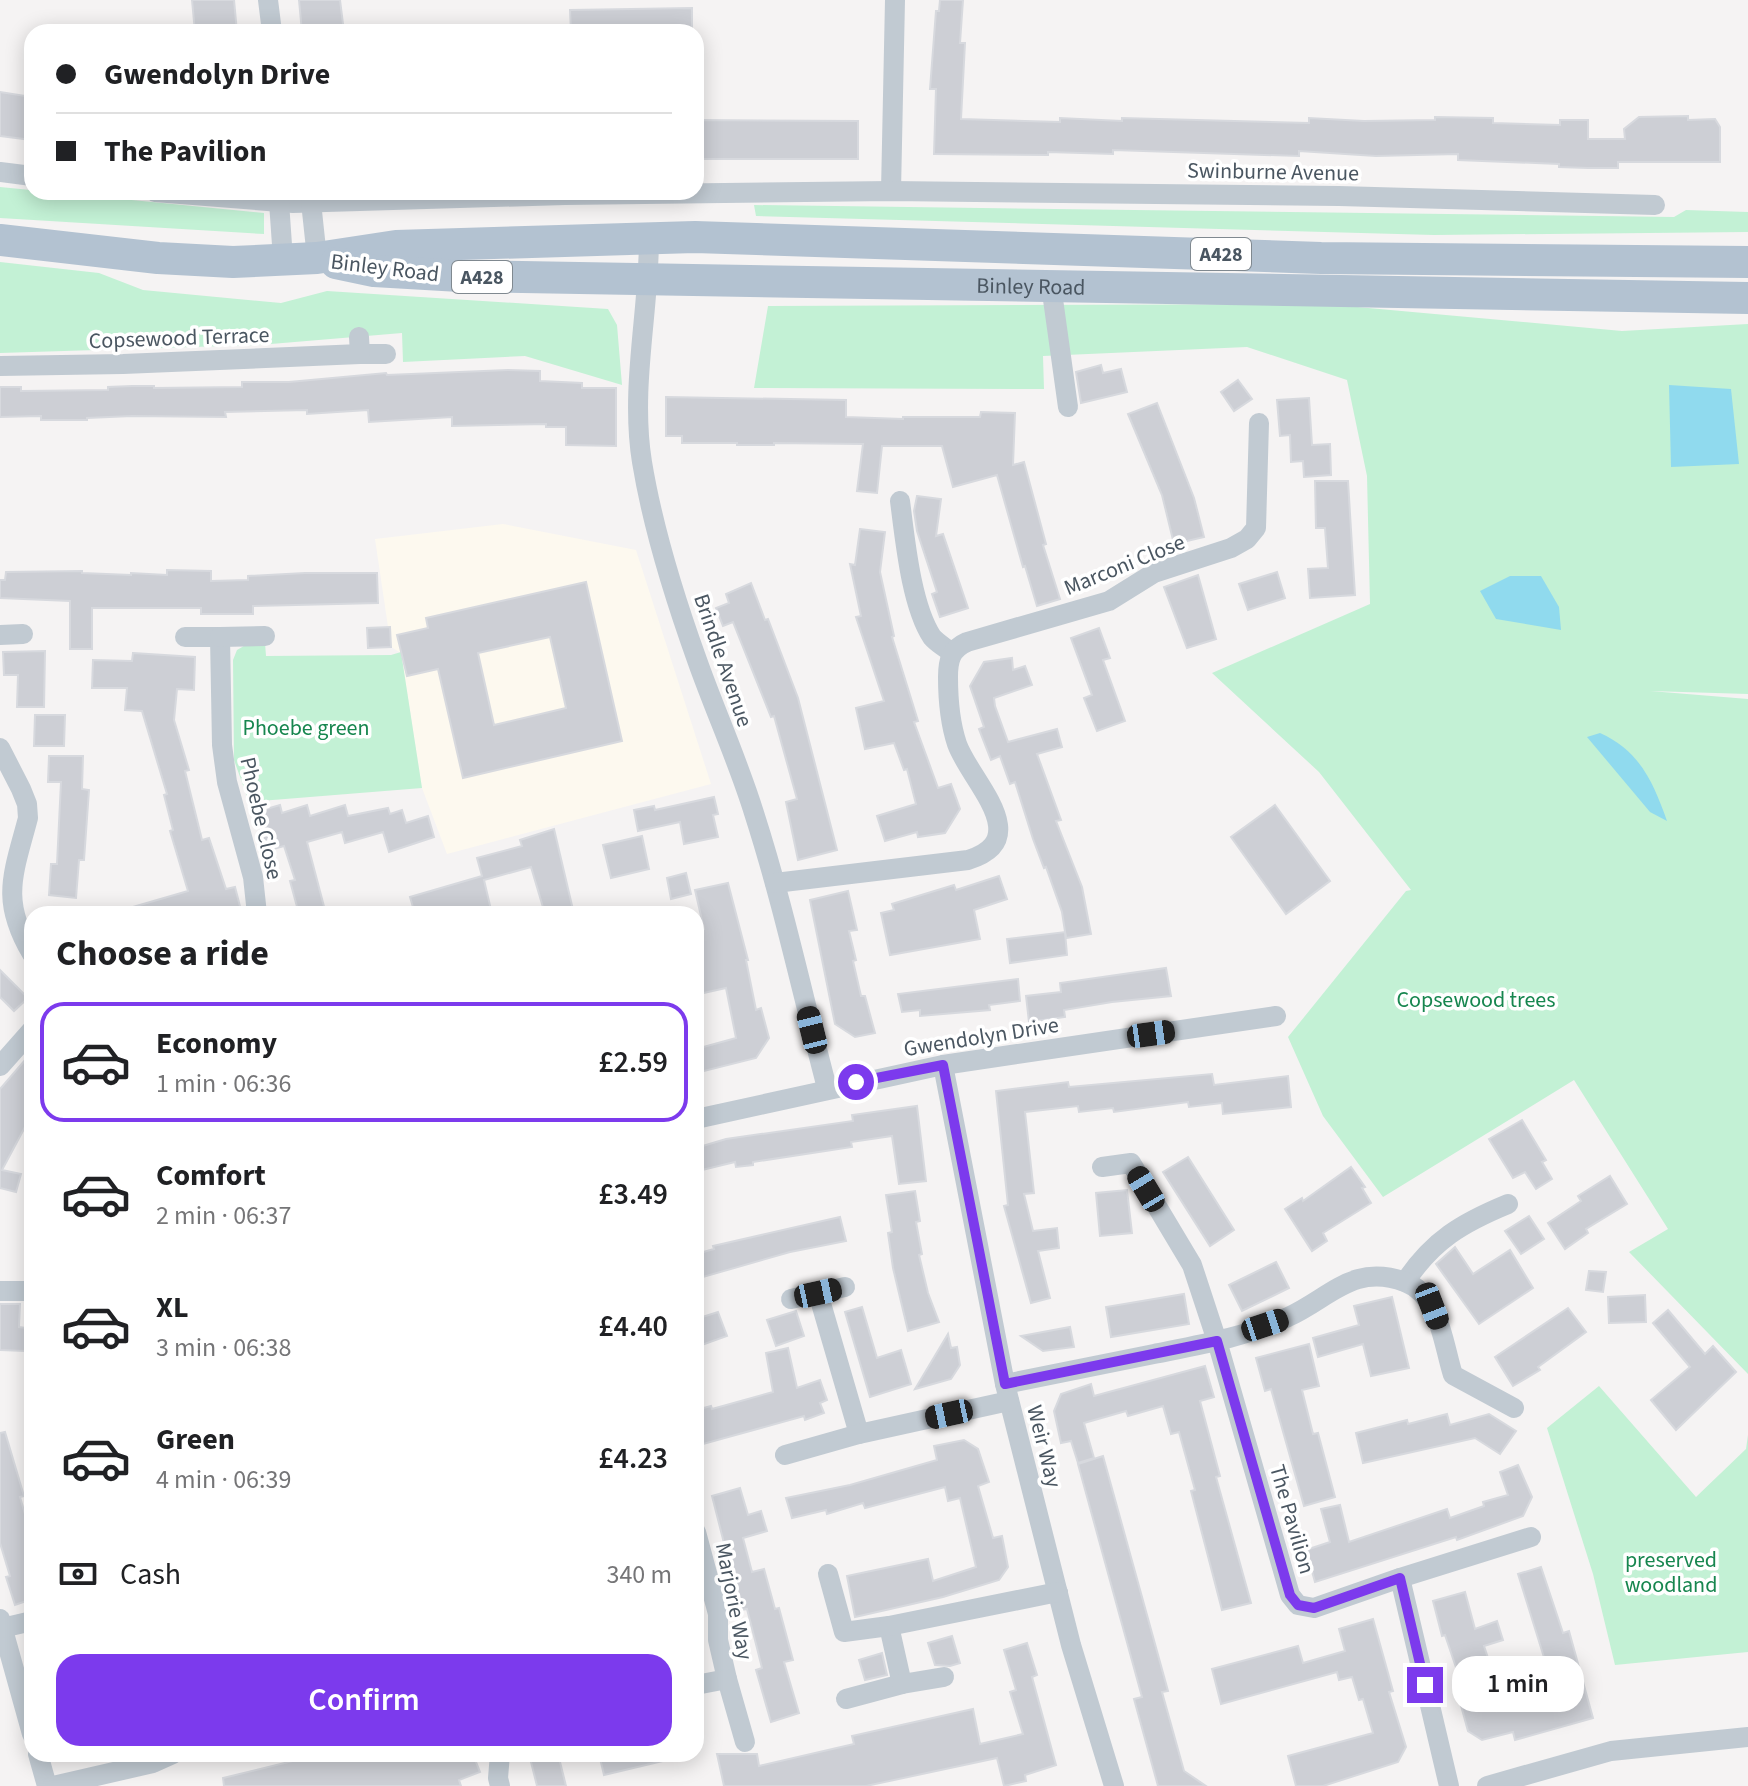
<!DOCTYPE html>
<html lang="en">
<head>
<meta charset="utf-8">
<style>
  :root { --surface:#fff; --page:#f2f2f2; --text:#202124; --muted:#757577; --line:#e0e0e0; --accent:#7c3aed }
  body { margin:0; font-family:"Source Sans 3",sans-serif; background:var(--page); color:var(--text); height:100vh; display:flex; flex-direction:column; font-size:30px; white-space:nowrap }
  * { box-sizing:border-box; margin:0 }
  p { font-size:26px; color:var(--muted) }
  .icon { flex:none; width:44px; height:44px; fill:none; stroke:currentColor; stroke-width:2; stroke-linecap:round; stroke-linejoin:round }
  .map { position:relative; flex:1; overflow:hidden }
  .details { position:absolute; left:24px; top:906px; width:680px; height:856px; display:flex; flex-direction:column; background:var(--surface); border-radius:24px; box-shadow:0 4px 20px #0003 }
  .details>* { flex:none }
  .guide { position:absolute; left:24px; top:24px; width:680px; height:176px; border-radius:24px; box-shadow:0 4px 20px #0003; display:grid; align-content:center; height:176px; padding:0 32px; background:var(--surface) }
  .end { position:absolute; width:36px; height:36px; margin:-18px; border:10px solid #7c3aed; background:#fff; box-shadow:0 0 0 4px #fff }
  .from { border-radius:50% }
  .bubble { position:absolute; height:56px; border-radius:24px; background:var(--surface); box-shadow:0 4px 20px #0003; font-size:26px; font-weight:600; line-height:56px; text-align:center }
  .car { position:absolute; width:24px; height:48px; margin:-24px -12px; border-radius:10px; box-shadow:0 0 6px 2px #0007; background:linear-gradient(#222 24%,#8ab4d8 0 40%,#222 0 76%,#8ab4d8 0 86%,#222 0) }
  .guide b { display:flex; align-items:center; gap:28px; height:76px; font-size:30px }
  .guide b+b { border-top:2px solid var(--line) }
  .guide i { width:20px; height:20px; background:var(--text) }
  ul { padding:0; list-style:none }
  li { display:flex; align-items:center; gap:24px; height:120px; margin:0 16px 12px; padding:0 16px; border:4px solid transparent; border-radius:24px }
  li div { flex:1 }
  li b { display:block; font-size:30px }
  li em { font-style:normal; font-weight:600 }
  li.active { border-color:var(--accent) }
  li>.icon { width:72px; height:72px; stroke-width:1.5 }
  h2 { padding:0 32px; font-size:36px; line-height:96px }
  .pay { display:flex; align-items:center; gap:20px; height:88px; padding:0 32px; font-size:30px }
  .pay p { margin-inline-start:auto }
  .button { display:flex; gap:16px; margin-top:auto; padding:16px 32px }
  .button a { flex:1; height:92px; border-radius:24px; background:var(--accent); color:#fff; font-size:32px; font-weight:600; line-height:92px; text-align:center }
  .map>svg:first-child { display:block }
  .commercial { fill:#fdf9ef }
  .green { fill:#c3f1d5 }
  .water { fill:#90daee }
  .building { fill:#cdcfd5; stroke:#d7d9de; stroke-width:2; fill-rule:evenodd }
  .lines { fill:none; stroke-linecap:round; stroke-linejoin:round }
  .minor { stroke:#c1cad2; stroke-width:20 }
  .primary { stroke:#b3c2d1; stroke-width:32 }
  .route { stroke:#7c3aed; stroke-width:10 }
  .labels { text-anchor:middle; stroke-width:7; stroke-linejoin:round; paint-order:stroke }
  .shield { fill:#fff; stroke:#808990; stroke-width:2 }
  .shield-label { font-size:20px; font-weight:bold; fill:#4a5661 }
  .street-label { font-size:22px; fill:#4a5661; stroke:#fff }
  .park-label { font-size:22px; fill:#17864f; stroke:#fff }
</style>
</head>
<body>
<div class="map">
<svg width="1748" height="1786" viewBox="0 0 1748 1786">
  <rect width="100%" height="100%" fill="#f5f3f3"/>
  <path class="commercial" d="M503,524L636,550L711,784L447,854L422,788L401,653L391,647L375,539Z"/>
  <g class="green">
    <path d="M0,187L264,213V234L0,218Z"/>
    <path d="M754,205L1674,217L1686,210L1748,212V232L1434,235L756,216Z"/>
    <path d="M0,262L99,273L143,290L281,303L327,291L608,309L617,325L622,385L525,356L403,362L402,333L259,345L0,353Z"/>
    <path d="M1324,304L1622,331L1748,324V694L1650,691L1748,699V1374L1629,1252L1668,1229L1574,1080L1383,1197L1323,1116L1288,1037L1406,891L1411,890L1319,772L1212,673L1370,604L1367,476L1347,380L1247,347L1043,356L1044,389L754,388L768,306Z"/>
    <path d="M249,643H265L266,656L391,655L401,652L422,788L249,802L234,760L233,660L237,650Z"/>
    <path d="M1599,1386L1696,1497L1746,1449L1748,1435V1652L1615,1665L1593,1574L1547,1428Z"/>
  </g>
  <g class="water">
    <path d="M1669,385L1731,389L1739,464L1671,467Z"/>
    <path d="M1510,576H1541L1559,607L1561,630L1496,619L1480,591Z"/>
    <path d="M1600,733C1640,751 1653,782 1667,821L1650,812L1587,737Z"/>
  </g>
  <g class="building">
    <path d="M192,0H234L237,32H195Z"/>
    <path d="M299,0H340L344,32H302Z"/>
    <path d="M940,0H963L960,43H965L961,119L1060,122V118L1122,121V118L1309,123V118L1364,121L1435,120V117L1493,118V123L1560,125V120H1588V139H1625L1624,129L1639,117L1688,116V120L1715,119L1720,127V162H1618V168H1588L1559,167V164L1458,160V154L1376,156L1299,151V156L1113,150V154L1048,152V155L934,154L936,89H930L936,11H939Z"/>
    <path d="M692,8V32H571L570,10Z"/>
    <path d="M0,92L32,97V140L0,136Z"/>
    <path d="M696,120L858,121V159H696Z"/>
    <path d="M1101,365L1103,373L1121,369L1127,392L1081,403L1076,372Z"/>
    <path d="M508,370L540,371V381L582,383V388H616V446L566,445V427H546V424L452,426V417L369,422L368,410L307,414V410L225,412L226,417L132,416L87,418V420H41V416L0,417V387H21V391L108,390V387L132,386H154V388L242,387V382H289L386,373L387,375Z"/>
    <path d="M1238,380L1252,399L1234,411L1221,392Z"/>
    <path d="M666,397L846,400V417L903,419V417H980L981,412L1015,413L1013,465L1024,462L1046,544L1043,545L1060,599L1037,606L1025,566L1023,567L997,475L953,487L942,446H882L877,493L857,491L863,444L774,443V445H737V443H682V436H666Z"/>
    <path d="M1309,398L1312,445L1330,444L1331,475L1304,477L1303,461L1291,462L1290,435L1280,436L1277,400Z"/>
    <path d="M1157,403L1194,498L1204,537L1174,544L1162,495L1128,414Z"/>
    <path d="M1315,481H1348L1355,595L1310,598L1308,569L1328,568L1325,528H1316Z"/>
    <path d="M917,496L941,499L936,536L943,534L968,608L940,617L932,594L937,592L917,531L914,511Z"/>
    <path d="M860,529L885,532L880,572L894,636L892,637L918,721L914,722L938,788L951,784L960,809L945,833L918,837L917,832L885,841L877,816L916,804L907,769L904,770L894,743L865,749L856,708L884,701L856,617L861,616L850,564L855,565Z"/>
    <path d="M167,570L211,571V581L248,580V576L305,573H377L378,603L253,606V614H201V608H92V649H70V601L0,598V580H5L6,572L82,571V573L131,575V573L167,575Z"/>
    <path d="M1277,572L1285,598L1248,610L1239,584Z"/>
    <path d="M1198,575L1216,639L1187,648L1164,587Z"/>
    <path d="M586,582L622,741L463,778L438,669L407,676L397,635L428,628L426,618ZM550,637L566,708L494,725L478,653Z"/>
    <path d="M751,583L765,620L768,619L798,698L837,850L798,860L786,802L797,799L774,716L771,717L733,622L723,626L716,608L729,603L726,594Z"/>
    <path d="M390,627L391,647L368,648L367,628Z"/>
    <path d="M1099,628L1110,658L1103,660L1125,721L1097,731L1084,698L1092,695L1071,638Z"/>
    <path d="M45,651L44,707H17L18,675H4L3,652Z"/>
    <path d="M133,653L195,657L194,690L177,689L174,720L189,770L185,771L202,840L209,838L226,889L235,887L242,914H127L126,909L188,891L170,831L173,830L164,795L167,794L142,711L125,710L127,688H92L93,660L132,661Z"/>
    <path d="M1012,658L1013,670L1025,666L1032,685L994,698L995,706L1008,742L1057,729L1062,747L1037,754L1061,820L1056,821L1082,887L1091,934L1066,938L1062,912L1046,867L1044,868L1033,839L1015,782L1010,784L1000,756L991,760L979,729L984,727L970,686L984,662Z"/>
    <path d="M35,715H65L64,746H34Z"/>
    <path d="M49,756H83L82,789L89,790L84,860H79L76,898L49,895L51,864H57L61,782H48Z"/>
    <path d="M714,797L718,814L713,815L718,837L684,844L680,822L638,831L634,810L654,806L655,810Z"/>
    <path d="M280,805L282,813L307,805L310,816L345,805L348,816L388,808L390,814L402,810L406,823L428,816L434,837L389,852L383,832L345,843L342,832L307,842L326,914H299L290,881L295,880L284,846L266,851L256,812Z"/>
    <path d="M1275,805L1330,881L1286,914L1231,837Z"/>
    <path d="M554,829L574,914H545L531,867L484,880L492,914H415L410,897L482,876L477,858L522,846L520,840Z"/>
    <path d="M642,836L649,869L611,878L603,845Z"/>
    <path d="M686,873L691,894L671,899L667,878Z"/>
    <path d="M999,876L1007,899L974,910L980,939L890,955L881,913L894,910L892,904L954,885L956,890Z"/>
    <path d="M728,883L748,960H746L756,1010L761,1008L769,1038L756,1058L696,1073V1049L736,1038L726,988L699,994L696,982V931L704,929L695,890Z"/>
    <path d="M848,891L857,930L849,931L856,960L853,961L861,996H865L875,1033L855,1037L835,1024L810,900Z"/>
    <path d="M1065,932L1067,955L1010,963L1007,939Z"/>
    <path d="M1166,968L1171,996L1112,1002L1064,1010L1065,1017L1029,1022L1026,996L1061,992L1060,983Z"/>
    <path d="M0,970L28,998L14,1011L0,997Z"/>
    <path d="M1018,979L1020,1001L989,1005L990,1010L920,1016V1010L902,1012L898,994Z"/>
    <path d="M32,1052V1114L2,1170L21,1174L16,1192L0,1188V1089Z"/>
    <path d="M1212,1074L1214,1085L1288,1076L1291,1107L1223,1114L1222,1103L1189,1107L1188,1102L1114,1112L1113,1108L1079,1112L1078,1106L1025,1112L1034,1193L1024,1194L1033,1231L1057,1228L1059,1248L1038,1251L1050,1298L1031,1303L1004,1206L1008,1205L996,1091L1068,1082L1069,1087Z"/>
    <path d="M917,1106L926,1181L899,1184L892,1136L851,1142L852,1147L753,1162V1165L736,1167L735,1162L702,1170L696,1148L726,1139L853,1121L852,1115Z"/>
    <path d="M1522,1120L1546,1160L1542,1162L1552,1179L1536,1189L1525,1172L1513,1178L1489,1139Z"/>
    <path d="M1188,1157L1234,1230L1210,1246L1163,1172Z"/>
    <path d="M1351,1167L1365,1187L1362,1188L1371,1203L1323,1233L1327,1241L1312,1251L1285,1209L1302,1198L1303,1201Z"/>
    <path d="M1610,1176L1627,1204L1586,1229L1588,1233L1565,1249L1548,1223L1581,1201L1578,1196Z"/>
    <path d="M1127,1190L1132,1233L1100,1236L1096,1193Z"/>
    <path d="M915,1191L920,1221L916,1222L922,1254L919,1255L928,1293L939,1322L908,1331L893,1268L888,1233L892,1232L886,1195Z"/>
    <path d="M1529,1216L1544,1239L1521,1254L1505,1231Z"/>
    <path d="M840,1217L846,1241L790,1252L696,1279V1254L714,1249L713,1246Z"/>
    <path d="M1455,1247L1473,1274L1510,1250L1533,1288L1479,1324L1436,1264Z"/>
    <path d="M1276,1262L1289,1288L1242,1311L1229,1285Z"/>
    <path d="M1589,1271L1606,1272L1603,1292L1586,1290Z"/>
    <path d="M1184,1294L1189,1324L1111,1337L1106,1307Z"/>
    <path d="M1645,1295L1646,1322L1609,1323L1608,1297Z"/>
    <path d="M1392,1297L1409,1368L1371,1376L1363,1344L1318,1357L1313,1338L1359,1325L1354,1306Z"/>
    <path d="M0,1304H20L19,1327L27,1328L25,1351L0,1350Z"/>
    <path d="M862,1307L877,1358L901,1350L911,1384L870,1397L845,1312Z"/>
    <path d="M1568,1308L1586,1332L1538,1367L1540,1370L1513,1386L1495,1357Z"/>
    <path d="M1668,1310L1705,1354L1713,1346L1736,1372L1676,1430L1651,1400L1690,1367L1653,1323Z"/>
    <path d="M796,1311L804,1336L776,1346L767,1320Z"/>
    <path d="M718,1312L727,1336L696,1347V1319Z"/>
    <path d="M1070,1327L1074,1347L1043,1351L1021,1336Z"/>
    <path d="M948,1334L951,1348L957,1347L960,1365L951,1379L915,1389Z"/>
    <path d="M1309,1344L1319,1386L1302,1390L1313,1434L1318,1433L1335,1497L1304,1506L1271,1389L1265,1391L1256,1358Z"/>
    <path d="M788,1348L797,1388L820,1380L827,1400L820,1403L824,1413L805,1420L804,1416L696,1446V1410L711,1406L712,1409L773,1392L766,1353Z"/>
    <path d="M1205,1366L1214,1397L1200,1401L1220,1476L1216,1477L1251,1603L1222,1610L1191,1491L1195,1490L1179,1432L1171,1434L1163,1406L1128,1416L1126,1411L1084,1423L1094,1458L1078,1463L1071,1441L1061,1443L1054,1411L1061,1394L1091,1384L1094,1396Z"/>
    <path d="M1447,1414L1450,1425L1489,1414L1516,1431L1500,1454L1475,1438L1363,1463L1356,1433L1407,1420L1408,1424Z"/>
    <path d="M5,1432L24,1496L20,1497L32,1538V1599L15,1605L6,1577L10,1576L0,1543V1433Z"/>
    <path d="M964,1440L978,1449L989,1482L978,1486L993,1538L1002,1536L1008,1567L999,1580L943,1597L855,1617L847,1576L928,1559L933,1581L976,1567L960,1498L948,1501L945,1487L865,1508L863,1503L827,1514L826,1510L792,1518L786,1498L850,1485L937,1460L934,1446Z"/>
    <path d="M1103,1456L1168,1691L1162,1692L1184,1771L1206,1786H1158L1134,1699L1142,1697L1078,1464Z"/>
    <path d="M1518,1465L1532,1497L1523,1516L1457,1540L1456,1537L1315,1582L1306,1550L1330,1542L1321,1509L1340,1505L1349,1542L1447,1509L1450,1518L1484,1506L1483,1502L1508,1495L1500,1472Z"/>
    <path d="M740,1488L748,1515L761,1511L767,1531L743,1538L752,1572L764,1569L775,1609L779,1608L793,1660L784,1662L799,1713L771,1722L756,1670L762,1668L757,1648L747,1609L741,1610L712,1496Z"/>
    <path d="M1541,1567L1563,1633L1569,1631L1593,1718L1515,1740L1513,1732L1482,1740L1468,1731L1460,1702L1467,1700L1445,1635L1442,1636L1433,1601L1465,1592L1475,1629L1497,1621L1503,1640L1484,1646L1491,1667L1484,1670L1497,1711L1533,1701L1525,1673L1547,1667L1518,1574Z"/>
    <path d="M1373,1619L1393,1691L1389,1692L1406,1747L1398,1762L1323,1786H1296L1288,1756L1373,1733L1363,1699L1359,1700L1352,1677L1339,1680L1337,1672L1221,1704L1212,1669L1298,1646L1303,1663L1345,1651L1339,1629Z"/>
    <path d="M952,1636L960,1663L950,1666L935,1665L928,1643Z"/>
    <path d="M1027,1643L1037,1675L1032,1677L1056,1765L1025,1775L1026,1781L1004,1786L997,1758L866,1786H724L717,1754H757L759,1766L854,1744L852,1736L973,1709L980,1744L1023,1734L1010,1692L1016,1690L1004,1650Z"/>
    <path d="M882,1653L887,1675L865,1680L859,1660Z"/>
    <path d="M321,1754H468L474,1757L480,1772L459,1780L461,1786H224L223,1778Z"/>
    <path d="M529,1754H558L566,1786H537Z"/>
    <path d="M599,1754H663V1761L604,1775Z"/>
  </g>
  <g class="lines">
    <g class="minor">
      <path d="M268,0L272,32"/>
      <path d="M0,172L32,176"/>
      <path d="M891,191L895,0"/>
      <path d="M155,192L293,203L565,195L891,191L1339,196L1655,205"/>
      <path d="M279,202L283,259"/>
      <path d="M311,202L317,258"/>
      <path d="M649,238C649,312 630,388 642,462C653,529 674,596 697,660C715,711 738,761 754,813C783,903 803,997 827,1088"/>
      <path d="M1051,285L1068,407"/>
      <path d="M360,354H386"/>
      <path d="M0,366L123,364L360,354L359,337"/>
      <path d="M900,501C905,539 911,605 932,637C937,643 946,648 952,653"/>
      <path d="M0,635L23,634"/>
      <path d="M185,637H220L222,745L227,782L253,877L257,914"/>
      <path d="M220,637L265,636"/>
      <path d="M0,748L21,789L27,804L28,818C13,875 0,900 32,954"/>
      <path d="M775,883L968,860C1036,839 970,781 957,744C950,723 948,700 948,677C948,660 951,649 967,642L1109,601L1154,573L1231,548L1247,539L1256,528L1259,423"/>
      <path d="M943,1065L1005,1384L1071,1645L1114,1786"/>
      <path d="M0,1066L32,1030"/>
      <path d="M696,1119L943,1065L1276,1016"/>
      <path d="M1102,1167L1131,1163L1192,1265L1217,1341L1290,1595L1298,1605L1314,1608L1400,1578L1449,1786"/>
      <path d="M1405,1282C1433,1240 1462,1223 1508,1204"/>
      <path d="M0,1291H32"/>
      <path d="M818,1293L859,1434"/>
      <path d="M791,1299L845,1287"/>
      <path d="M1005,1384C1054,1374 1104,1364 1154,1354C1199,1345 1247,1337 1288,1317C1330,1298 1353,1263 1405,1282C1440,1295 1443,1344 1453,1375L1514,1408"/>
      <path d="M785,1455L859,1434L1009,1401"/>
      <path d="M696,1532L718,1614V1640L727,1679L696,1685"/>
      <path d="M828,1574L844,1632L889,1626L902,1684L846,1699"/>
      <path d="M1400,1578L1531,1537"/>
      <path d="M0,1619L32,1734"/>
      <path d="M889,1626L1058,1592"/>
      <path d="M2,1628L32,1621"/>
      <path d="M727,1679L745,1742"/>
      <path d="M902,1684L944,1677"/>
      <path d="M38,1754L47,1786"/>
      <path d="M500,1754L498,1778L500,1786"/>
      <path d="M53,1786L153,1763L173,1754"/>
      <path d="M1487,1786L1611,1751L1748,1737"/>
    </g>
    <g class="primary">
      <path d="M0,240L158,258L233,262L317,258L396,246L695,237L1321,258L1748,262"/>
      <path id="s1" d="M336,263L374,271L460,276L1748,298"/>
    </g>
  </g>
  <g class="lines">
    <path class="route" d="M856,1082L943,1065L1005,1384L1217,1341L1290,1595L1298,1605L1314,1608L1400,1578L1425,1685"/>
  </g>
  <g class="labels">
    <g class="shield">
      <rect x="1191" y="238" width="60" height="32" rx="6"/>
      <rect x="452" y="261" width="60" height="32" rx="6"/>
    </g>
    <g class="shield-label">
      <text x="1221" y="261">A428</text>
      <text x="482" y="284">A428</text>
    </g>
    <g class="street-label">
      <text transform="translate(1273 171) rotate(1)" y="8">Swinburne Avenue</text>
      <text transform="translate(385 267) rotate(7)" y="8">Binley Road</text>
      <text dy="8" stroke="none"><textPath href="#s1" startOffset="696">Binley Road</textPath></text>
      <text transform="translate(179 337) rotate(-2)" y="8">Copsewood Terrace</text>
      <text transform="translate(1124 564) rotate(-22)" y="8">Marconi Close</text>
      <text transform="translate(724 660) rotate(71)" y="8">Brindle Avenue</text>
      <text transform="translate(262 818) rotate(77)" y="8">Phoebe Close</text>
      <text transform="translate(981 1036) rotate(-9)" y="8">Gwendolyn Drive</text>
      <text transform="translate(1045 1446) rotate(76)" y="8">Weir Way</text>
      <text transform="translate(1293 1519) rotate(74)" y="8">The Pavilion</text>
      <text transform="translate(735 1601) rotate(79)" y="8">Marjorie Way</text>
    </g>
    <g class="park-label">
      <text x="306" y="735">Phoebe green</text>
      <text x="1476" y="1007">Copsewood trees</text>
      <text x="1671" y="1567">preserved<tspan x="1671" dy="25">woodland</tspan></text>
    </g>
  </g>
</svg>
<i class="end from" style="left:856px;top:1082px"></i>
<i class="end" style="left:1425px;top:1685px"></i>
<div class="bubble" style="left:1452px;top:1656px;width:132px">1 min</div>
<i class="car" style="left:812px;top:1030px;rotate:346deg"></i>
<i class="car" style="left:1151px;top:1034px;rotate:82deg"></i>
<i class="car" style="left:1146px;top:1189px;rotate:329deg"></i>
<i class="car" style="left:818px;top:1293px;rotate:78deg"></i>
<i class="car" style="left:1432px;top:1306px;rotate:159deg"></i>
<i class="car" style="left:1265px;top:1325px;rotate:72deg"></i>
<i class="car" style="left:949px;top:1414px;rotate:258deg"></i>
<div class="guide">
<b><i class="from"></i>Gwendolyn Drive</b>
<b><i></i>The Pavilion</b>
</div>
<section class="details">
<h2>Choose a ride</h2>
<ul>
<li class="active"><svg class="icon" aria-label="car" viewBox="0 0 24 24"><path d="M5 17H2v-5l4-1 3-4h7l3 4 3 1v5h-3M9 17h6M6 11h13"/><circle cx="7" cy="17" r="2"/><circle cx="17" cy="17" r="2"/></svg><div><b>Economy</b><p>1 min · 06:36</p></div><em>£2.59</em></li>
<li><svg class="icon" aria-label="car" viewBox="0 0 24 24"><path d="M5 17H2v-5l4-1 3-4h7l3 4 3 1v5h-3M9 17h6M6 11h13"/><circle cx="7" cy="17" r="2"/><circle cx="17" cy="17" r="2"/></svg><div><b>Comfort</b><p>2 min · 06:37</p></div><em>£3.49</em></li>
<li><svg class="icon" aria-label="car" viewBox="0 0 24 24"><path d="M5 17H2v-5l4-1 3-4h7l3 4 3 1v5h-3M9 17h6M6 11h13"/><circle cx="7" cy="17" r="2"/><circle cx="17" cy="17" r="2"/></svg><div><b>XL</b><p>3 min · 06:38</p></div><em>£4.40</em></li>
<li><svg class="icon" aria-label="car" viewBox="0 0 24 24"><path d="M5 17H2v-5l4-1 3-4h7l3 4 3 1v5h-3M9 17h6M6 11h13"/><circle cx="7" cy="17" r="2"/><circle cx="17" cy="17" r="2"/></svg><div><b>Green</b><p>4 min · 06:39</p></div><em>£4.23</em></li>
</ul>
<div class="pay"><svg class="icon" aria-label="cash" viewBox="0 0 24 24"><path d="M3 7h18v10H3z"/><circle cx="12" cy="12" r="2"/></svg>Cash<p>340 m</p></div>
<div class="button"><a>Confirm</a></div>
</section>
</div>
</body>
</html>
